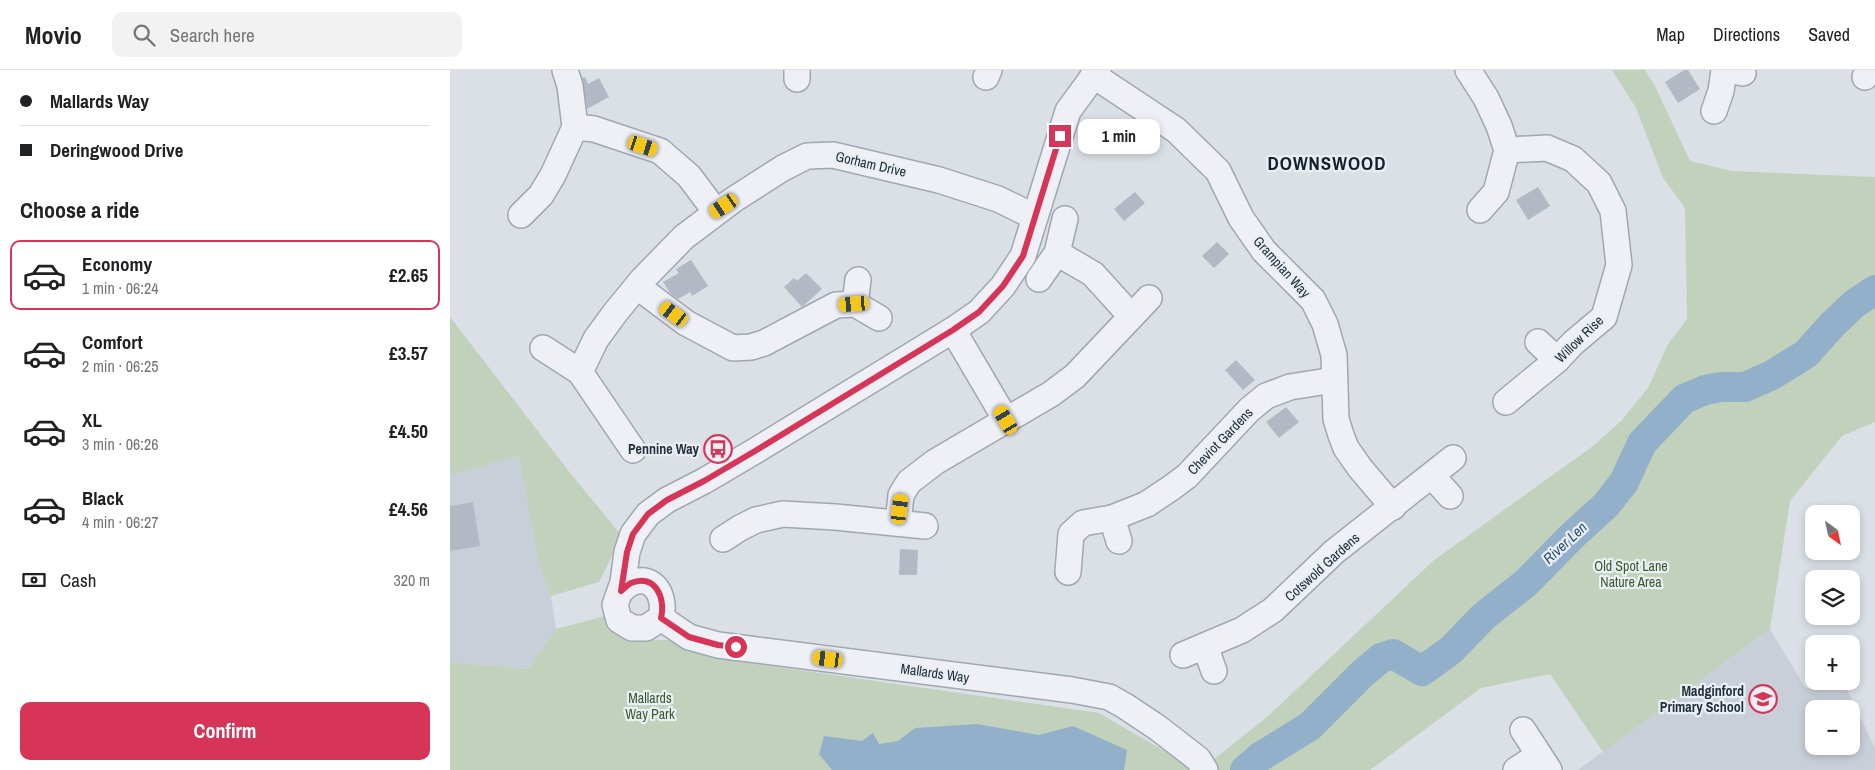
<!DOCTYPE html>
<html lang="en">
<head>
<meta charset="utf-8">
<style>
  :root { --surface:#fff; --page:#f2f2f2; --text:#202124; --muted:#757577; --line:#e0e0e0; --accent:#d63557 }
  body { margin:0; font-family:"Archivo Narrow",sans-serif; background:var(--page); color:var(--text); height:100vh; display:flex; flex-direction:column; font-size:19px; white-space:nowrap }
  * { box-sizing:border-box; margin:0 }
  p { font-size:16px; color:var(--muted) }
  .icon { flex:none; width:28px; height:28px; fill:none; stroke:currentColor; stroke-width:2; stroke-linecap:round; stroke-linejoin:round }
  .map { position:relative; flex:1; overflow:hidden }
  .side { display:flex; flex-direction:column; background:var(--surface); width:450px }
  .side>* { flex:none }
  .guide { display:grid; align-content:center; height:110px; padding:0 20px; background:var(--surface) }
  .needle { width:32px; rotate:147deg }
  .tools { position:absolute; left:1355px; top:435px; display:grid; gap:10px }
  .tools a { display:grid; place-items:center; width:55px; height:55px; border-radius:10px; background:var(--surface); box-shadow:0 2px 8px #0003; font-size:25px }
  .end { position:absolute; width:22px; height:22px; margin:-11px; border:6px solid #d63557; background:#fff; box-shadow:0 0 0 2px #fff }
  .from { border-radius:50% }
  .bubble { position:absolute; height:35px; border-radius:10px; background:var(--surface); box-shadow:0 2px 8px #0003; font-size:16px; font-weight:700; line-height:35px; text-align:center }
  .car { position:absolute; width:15px; height:30px; margin:-15px -8px; border-radius:6px; box-shadow:0 0 4px 1px #0007; background:linear-gradient(#f5c518 24%,#345 0 40%,#f5c518 0 76%,#345 0 86%,#f5c518 0) }
  .guide b { display:flex; align-items:center; gap:18px; height:48px; font-size:19px }
  .guide b+b { border-top:1px solid var(--line) }
  .guide i { width:12px; height:12px; background:var(--text) }
  ul { padding:0; list-style:none }
  li { display:flex; align-items:center; gap:15px; height:70px; margin:0 10px 8px; padding:0 10px; border:2px solid transparent; border-radius:10px }
  li div { flex:1 }
  li b { display:block; font-size:19px }
  li em { font-style:normal; font-weight:700 }
  li.on { border-color:var(--accent) }
  li>.icon { width:45px; height:45px; stroke-width:1.5 }
  h2 { padding:0 20px; font-size:22px; line-height:60px }
  .pay { display:flex; align-items:center; gap:12px; height:55px; padding:0 20px; font-size:19px }
  .pay p { margin-inline-start:auto }
  .primary-button { display:flex; gap:10px; margin-top:auto; padding:10px 20px }
  .primary-button a { flex:1; height:58px; border-radius:10px; background:var(--accent); color:#fff; font-size:20px; font-weight:700; line-height:58px; text-align:center }
  header { display:flex; align-items:center; gap:30px; box-sizing:border-box; height:70px; padding:0 25px; background:var(--surface); border-bottom:1px solid var(--line) }
  header strong { font-size:24px }
  nav { display:flex; gap:28px; margin-inline-start:auto; font-size:18px }
  .search { width:350px; height:45px; background:var(--page); display:flex; align-items:center; gap:12px; box-sizing:border-box; padding:0 18px; border-radius:10px; color:var(--muted); font-size:19px }
  main { display:flex; flex:1; min-height:0 }
  .map>svg:first-child { display:block }
  .built { fill:#c9cfd9; fill-rule:evenodd }
  .green { fill:#c2d1bb }
  .water { fill:#93b0ca }
  .lines { fill:none; stroke-linecap:round; stroke-linejoin:round }
  .river { stroke:#93b0ca; stroke-width:30 }
  .building { fill:#b2b9c4 }
  .minor-casing { stroke:#a0a7b1; stroke-width:28 }
  .minor { stroke:#eef0f5; stroke-width:25 }
  .route { stroke:#d63557; stroke-width:6 }
  .labels { text-anchor:middle; stroke-width:4.5; stroke-linejoin:round; paint-order:stroke }
  .street-label { font-size:14px; fill:#242f3d; stroke:#eaeff4 }
  .poi-label { font-size:14px; font-weight:bold; fill:#242f3d; stroke:#eaeff4; text-anchor:end }
  .park-label { font-size:14px; fill:#3b5a30; stroke:#eaeff4 }
  .water-label { font-size:15px; font-style:italic; fill:#2c5073; stroke:#eaeff4 }
  .district-label { font-size:19px; font-weight:bold; letter-spacing:1px; fill:#17202e; stroke:#eaeff4 }
</style>
</head>
<body>
<header>
<strong>Movio</strong>
<div class="search"><svg class="icon" aria-label="search" viewBox="0 0 24 24"><circle cx="10" cy="10" r="6"/><path d="M15 15l6 6"/></svg>Search here</div>
<nav><a>Map</a><a>Directions</a><a>Saved</a></nav>
</header>
<main>
<section class="side">
<div class="guide">
<b><i class="from"></i>Mallards Way</b>
<b><i></i>Deringwood Drive</b>
</div>
<h2>Choose a ride</h2>
<ul>
<li class="on"><svg class="icon" aria-label="car" viewBox="0 0 24 24"><path d="M5 17H2v-5l4-1 3-4h7l3 4 3 1v5h-3M9 17h6M6 11h13"/><circle cx="7" cy="17" r="2"/><circle cx="17" cy="17" r="2"/></svg><div><b>Economy</b><p>1 min · 06:24</p></div><em>£2.65</em></li>
<li><svg class="icon" aria-label="car" viewBox="0 0 24 24"><path d="M5 17H2v-5l4-1 3-4h7l3 4 3 1v5h-3M9 17h6M6 11h13"/><circle cx="7" cy="17" r="2"/><circle cx="17" cy="17" r="2"/></svg><div><b>Comfort</b><p>2 min · 06:25</p></div><em>£3.57</em></li>
<li><svg class="icon" aria-label="car" viewBox="0 0 24 24"><path d="M5 17H2v-5l4-1 3-4h7l3 4 3 1v5h-3M9 17h6M6 11h13"/><circle cx="7" cy="17" r="2"/><circle cx="17" cy="17" r="2"/></svg><div><b>XL</b><p>3 min · 06:26</p></div><em>£4.50</em></li>
<li><svg class="icon" aria-label="car" viewBox="0 0 24 24"><path d="M5 17H2v-5l4-1 3-4h7l3 4 3 1v5h-3M9 17h6M6 11h13"/><circle cx="7" cy="17" r="2"/><circle cx="17" cy="17" r="2"/></svg><div><b>Black</b><p>4 min · 06:27</p></div><em>£4.56</em></li>
</ul>
<div class="pay"><svg class="icon" aria-label="cash" viewBox="0 0 24 24"><path d="M3 7h18v10H3z"/><circle cx="12" cy="12" r="2"/></svg>Cash<p>320 m</p></div>
<div class="primary-button"><a>Confirm</a></div>
</section>
<div class="map">
<svg width="1425" height="700" viewBox="0 0 1425 700">
  <rect width="100%" height="100%" fill="#dbe0e7"/>
  <g class="built">
    <path d="M69,386L101,526L106,559L78,599L0,592V405Z"/>
    <path d="M1320,559L1356,619L1369,611H1393L1425,678V700H1128ZM1364,639H1401V676H1364Z"/>
  </g>
  <g class="green">
    <path d="M1162,0H1195L1205,16L1240,91L1282,101L1425,107V352L1392,366L1340,431L1320,559L1153,682L1100,604L1031,618L920,700H753V698L817,647L983,491L1143,376L1171,351L1198,318L1218,274L1237,249L1235,138L1213,108L1186,38Z"/>
    <path d="M0,247L121,404L172,466L149,512L101,526L90,497L69,386L0,405Z"/>
    <path d="M155,546L194,570H218L247,583L263,588L299,591L300,593L649,643L737,694L741,700H0V592L78,599L106,559Z"/>
  </g>
  <path class="water" d="M527,654L589,665L623,656L677,680L674,700H382L369,684L374,666L412,671L423,663L429,674L448,671L465,658Z"/>
  <g class="lines">
    <path class="river" d="M795,700L810,687L860,656L913,603L931,588L943,584L972,601L1001,580L1034,546L1077,512L1122,466L1156,435L1174,412L1192,373L1234,329L1255,320L1271,317H1295L1322,305L1356,284L1382,255L1404,234L1425,220"/>
  </g>
  <g class="building">
    <path d="M1234,0H1238L1250,19L1228,33L1215,12Z"/>
    <path d="M135,7L138,14L149,8L159,27L137,39L132,8Z"/>
    <path d="M1088,117L1100,136L1078,150L1066,130Z"/>
    <path d="M685,122L695,133L674,151L664,139Z"/>
    <path d="M767,172L779,184L764,198L752,186Z"/>
    <path d="M241,190L258,216L242,226L240,222L228,229L220,223L213,212L229,203L226,199Z"/>
    <path d="M356,203L372,219L352,237L334,217L344,208L347,211Z"/>
    <path d="M786,290L805,310L793,320L775,300Z"/>
    <path d="M836,337L849,352L829,368L816,352Z"/>
    <path d="M23,432L30,476L0,481V436Z"/>
    <path d="M450,479L468,480L467,505H449Z"/>
  </g>
  <g class="lines">
    <defs>
      <g id="minor">
        <path d="M347,0V9"/>
        <path d="M1018,0L1036,28L1049,56L1057,80L1046,122L1030,140"/>
        <path d="M643,5L726,60L768,101L791,148L814,181L863,230L875,254L884,285L886,349L891,365L896,378L910,398L943,437"/>
        <path d="M536,7L539,0"/>
        <path d="M1415,7L1420,0"/>
        <path d="M1264,41L1271,21L1274,0L1293,3"/>
        <path d="M125,57L144,59L210,81L239,106L266,142"/>
        <path d="M71,145L91,125L103,105L125,57L120,16L115,0"/>
        <path d="M607,183L643,204L681,246"/>
        <path d="M589,209L607,183L615,149"/>
        <path d="M188,217L236,253L283,278L301,277L314,273L386,235L405,234L429,248"/>
        <path d="M405,234L408,210"/>
        <path d="M503,260L556,350"/>
        <path d="M1088,272L1107,290"/>
        <path d="M93,278L130,302L183,380"/>
        <path d="M130,302L146,269L165,243L192,210L234,167L283,130L333,98L357,86L383,85L489,110L548,129L585,147"/>
        <path d="M1056,332L1107,290L1123,273L1154,247L1169,195L1163,141L1149,113L1123,89L1097,78L1057,80"/>
        <path d="M982,406L1000,426"/>
        <path d="M662,448L669,471"/>
        <path d="M448,453L451,425L459,412L485,392L601,324L625,306L699,228"/>
        <path d="M273,469L290,458L306,450L333,444L385,447L475,456"/>
        <path d="M618,502L621,464L633,453L662,448L697,434L721,418L737,406L799,340L816,326L840,317L884,310"/>
        <path d="M171,521C174,518 177,515 181,513C205,503 216,528 211,548L196,558H182L169,550L165,535L173,512L177,482L183,464L198,444L217,430L254,411L305,381L503,260L529,242L553,216L573,186L618,41L648,0"/>
        <path d="M211,548L239,567L268,575L622,620L659,627L675,636L708,658L748,689L755,700"/>
        <path d="M755,576L764,601"/>
        <path d="M733,585L792,560L823,540L884,482L1003,388"/>
        <path d="M1073,660L1099,700"/>
        <path d="M1066,700L1089,685"/>
      </g>
    </defs>
    <use href="#minor" class="minor-casing"/>
    <use href="#minor" class="minor"/>
  </g>
  <g class="lines">
    <path class="route" d="M286,577L268,575L239,567L211,548C216,528 205,503 181,513C177,515 174,519 171,521L177,482L183,464L198,444L217,430L254,411L305,381L503,260L529,242L553,216L573,186L610,66"/>
  </g>
  <defs>
    <symbol id="bus-ring" viewBox="-11 -11 22 22"><circle r="9.5" fill="#eaeff4" stroke="#d63557" stroke-width="1.5"/><path d="M-5-6H5V4H4V6H2V4H-2V6H-4V4H-5ZM-3.5-4V0h7V-4ZM-3.5 1.2v1.5H-2V1.2ZM2 1.2v1.5H3.5V1.2Z" fill="#d63557"/></symbol>
    <symbol id="school-ring" viewBox="-11 -11 22 22"><circle r="9.5" fill="#eaeff4" stroke="#d63557" stroke-width="1.5"/><path d="M0-5L7-2L0 1L-7-2ZM-4 1L0 2.5L4 1V4Q0 6-4 4Z" fill="#d63557"/></symbol>
  </defs>
  <g fill-rule="evenodd">
    <use href="#bus-ring" x="252" y="363" width="32" height="32"/>
    <use href="#school-ring" x="1297" y="613" width="32" height="32"/>
  </g>
  <g class="labels">
    <g class="street-label">
      <text transform="translate(421 94) rotate(13)" y="5">Gorham Drive</text>
      <text transform="translate(832 197) rotate(48)" y="5">Grampian Way</text>
      <text transform="translate(1129 269) rotate(-44)" y="5">Willow Rise</text>
      <text transform="translate(770 371) rotate(-46)" y="5">Cheviot Gardens</text>
      <text transform="translate(872 497) rotate(-42)" y="5">Cotswold Gardens</text>
      <text transform="translate(485 603) rotate(8)" y="5">Mallards Way</text>
    </g>
    <g class="poi-label">
      <text x="249" y="384">Pennine Way</text>
      <text x="1294" y="626">Madginford<tspan x="1294" dy="16">Primary School</tspan></text>
    </g>
    <g class="park-label">
      <text x="1181" y="501">Old Spot Lane<tspan x="1181" dy="16">Nature Area</tspan></text>
      <text x="200" y="633">Mallards<tspan x="200" dy="16">Way Park</tspan></text>
    </g>
    <g class="water-label">
      <text transform="translate(1115 473) rotate(-43)" y="5">River Len</text>
    </g>
    <g class="district-label">
      <text x="877" y="100">DOWNSWOOD</text>
    </g>
  </g>
</svg>
<div class="tools">
<a><svg class="needle" viewBox="-14 -14 28 28"><path d="M0-13l5 13h-10z" fill="#e53935"/><path d="M0 13l5-13h-10z" fill="#757577"/></svg></a>
<a><svg class="icon" aria-label="layers" viewBox="0 0 24 24"><path d="M12 4l9 5-9 5-9-5zM3 14l9 5 9-5"/></svg></a>
<a>+</a>
<a>−</a>
</div>
<i class="end from" style="left:286px;top:577px"></i>
<i class="end" style="left:610px;top:66px"></i>
<div class="bubble" style="left:628px;top:49px;width:82px">1 min</div>
<i class="car" style="left:193px;top:76px;rotate:108deg"></i>
<i class="car" style="left:274px;top:136px;rotate:236deg"></i>
<i class="car" style="left:404px;top:234px;rotate:266deg"></i>
<i class="car" style="left:224px;top:244px;rotate:306deg"></i>
<i class="car" style="left:556px;top:350px;rotate:329deg"></i>
<i class="car" style="left:450px;top:439px;rotate:7deg"></i>
<i class="car" style="left:378px;top:589px;rotate:277deg"></i>
</div>
</main>
</body>
</html>
